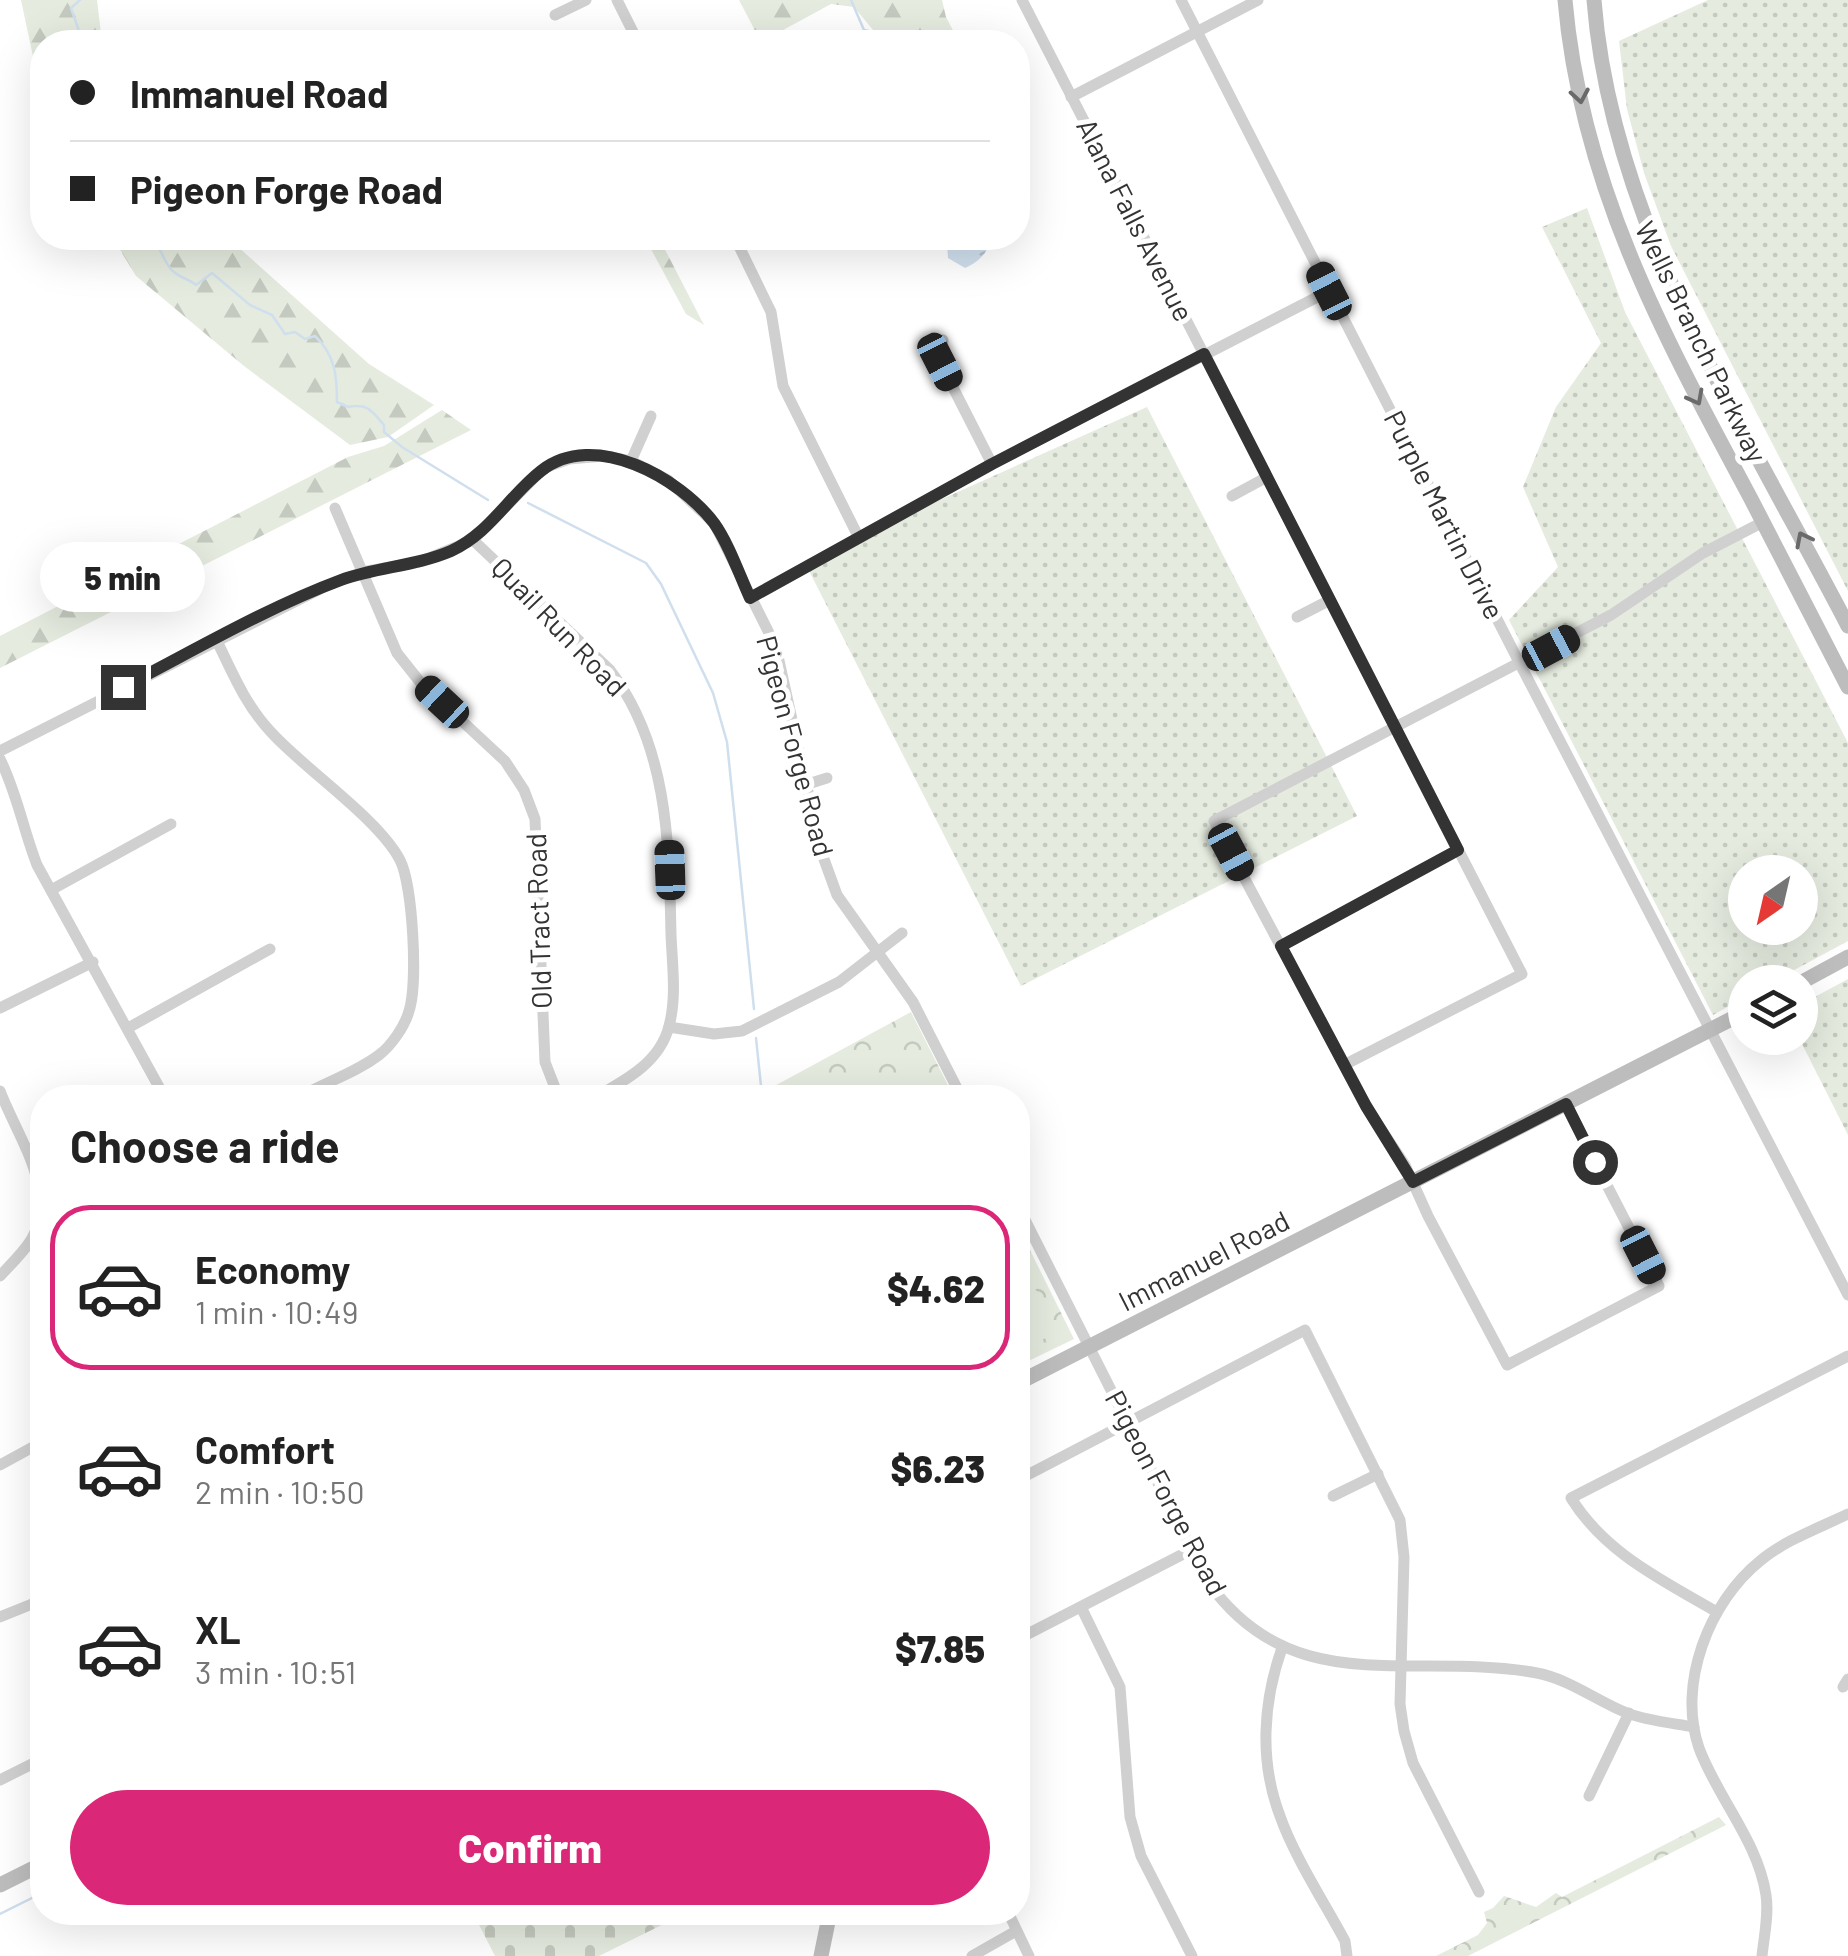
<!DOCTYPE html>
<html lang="en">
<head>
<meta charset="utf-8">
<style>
  :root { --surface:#fff; --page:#f2f2f2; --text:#222; --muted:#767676; --line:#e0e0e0; --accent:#db2777 }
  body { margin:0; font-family:Barlow,sans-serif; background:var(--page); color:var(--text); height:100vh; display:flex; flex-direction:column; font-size:38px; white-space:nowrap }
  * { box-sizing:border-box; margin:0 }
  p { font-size:32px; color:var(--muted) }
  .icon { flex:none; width:55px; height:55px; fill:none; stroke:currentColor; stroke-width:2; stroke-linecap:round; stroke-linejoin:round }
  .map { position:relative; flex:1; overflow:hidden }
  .side { position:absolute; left:30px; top:1085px; width:1000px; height:840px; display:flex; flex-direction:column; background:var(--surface); border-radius:40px; box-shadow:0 10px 40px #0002 }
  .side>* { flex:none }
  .guide { position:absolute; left:30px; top:30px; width:1000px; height:220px; border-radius:40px; box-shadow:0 10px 40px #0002; display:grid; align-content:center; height:220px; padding:0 40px; background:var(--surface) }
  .needle { width:65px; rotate:214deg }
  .tools { position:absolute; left:1728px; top:855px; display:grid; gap:20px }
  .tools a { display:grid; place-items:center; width:90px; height:90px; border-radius:50%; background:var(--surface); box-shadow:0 10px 40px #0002; font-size:50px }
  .end { position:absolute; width:45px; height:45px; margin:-22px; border:12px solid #333; background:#fff; box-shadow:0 0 0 5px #fff }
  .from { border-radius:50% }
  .bubble { position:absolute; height:70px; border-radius:35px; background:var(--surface); box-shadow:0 10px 40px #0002; font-size:32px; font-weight:800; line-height:70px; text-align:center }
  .car { position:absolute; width:30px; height:60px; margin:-30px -15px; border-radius:12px; box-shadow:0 0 8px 2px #0007; background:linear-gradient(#222 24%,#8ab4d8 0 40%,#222 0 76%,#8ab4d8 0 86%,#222 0) }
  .guide b { display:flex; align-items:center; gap:35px; height:95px; font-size:38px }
  .guide b+b { border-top:2px solid var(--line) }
  .guide i { width:25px; height:25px; background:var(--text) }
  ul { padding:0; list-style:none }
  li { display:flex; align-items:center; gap:30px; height:165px; margin:0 20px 15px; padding:0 20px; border:5px solid transparent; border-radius:40px }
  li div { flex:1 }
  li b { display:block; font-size:38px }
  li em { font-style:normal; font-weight:800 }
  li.active { border-color:var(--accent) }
  li>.icon { width:90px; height:90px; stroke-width:1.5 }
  h2 { padding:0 40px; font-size:45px; line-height:120px }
  .button { display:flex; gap:20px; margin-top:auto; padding:20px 40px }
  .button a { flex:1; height:115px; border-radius:60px; background:var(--accent); color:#fff; font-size:40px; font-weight:800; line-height:115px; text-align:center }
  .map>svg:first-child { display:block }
  .grass { fill:url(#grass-dots); fill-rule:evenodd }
  .forest { fill:url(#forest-firs) }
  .cemetery { fill:url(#cemetery-stones) }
  .park { fill:url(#park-crowns) }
  .pitch { fill:#e5ebdf }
  .water { fill:url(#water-ripples) }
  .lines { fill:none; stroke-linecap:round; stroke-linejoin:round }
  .stream { stroke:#d0dfed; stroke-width:2.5 }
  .street { stroke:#d0d0d0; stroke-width:11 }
  .secondary { stroke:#bdbdbd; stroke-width:15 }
  .oneway { stroke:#6a6a6a }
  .route { stroke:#333; stroke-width:12 }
  .labels { text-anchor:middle; stroke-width:10; stroke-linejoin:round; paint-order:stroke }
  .street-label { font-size:28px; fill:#333; stroke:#fff }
</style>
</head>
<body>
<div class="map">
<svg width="1848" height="1956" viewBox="0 0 1848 1956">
  <defs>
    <pattern id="grass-dots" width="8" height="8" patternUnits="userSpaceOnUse" patternTransform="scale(2.5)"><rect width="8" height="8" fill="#e5ebdf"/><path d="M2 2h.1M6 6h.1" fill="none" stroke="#c5cac0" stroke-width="1.8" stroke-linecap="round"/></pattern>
    <pattern id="forest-firs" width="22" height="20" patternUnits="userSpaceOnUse" patternTransform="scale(2.5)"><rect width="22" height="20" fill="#e5ebdf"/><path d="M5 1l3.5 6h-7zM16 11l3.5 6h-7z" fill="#c5cac0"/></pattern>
    <pattern id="cemetery-stones" width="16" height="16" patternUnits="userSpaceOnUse" patternTransform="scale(2.5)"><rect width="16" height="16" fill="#e5ebdf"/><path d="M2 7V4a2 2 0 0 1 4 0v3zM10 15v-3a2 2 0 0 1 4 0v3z" fill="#c5cac0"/></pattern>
    <pattern id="park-crowns" width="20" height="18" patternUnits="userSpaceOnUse" patternTransform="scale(2.5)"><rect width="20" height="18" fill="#e5ebdf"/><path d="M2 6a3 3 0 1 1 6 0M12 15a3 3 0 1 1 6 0" fill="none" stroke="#c5cac0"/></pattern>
    <pattern id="water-ripples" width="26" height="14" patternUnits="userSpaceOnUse" patternTransform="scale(2.5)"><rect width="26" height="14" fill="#d0dfed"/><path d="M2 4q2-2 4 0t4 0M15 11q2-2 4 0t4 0" fill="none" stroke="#b3c0cc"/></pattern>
  </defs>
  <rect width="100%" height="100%" fill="#fff"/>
  <g class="grass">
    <path d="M1708,0H1848V591L1671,246L1644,173L1627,109L1619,41Z"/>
    <path d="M1587,208L1625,312L1848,743V941L1772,982H1745V997L1713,1015L1509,620L1558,567L1523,487L1556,407L1601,343L1542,227ZM1745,872H1800V928H1745Z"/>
    <path d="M1147,407L1357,816L1021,986L804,561Z"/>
    <path d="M1848,979V1135L1799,1038L1800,1005Z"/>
  </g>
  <g class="forest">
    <path d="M21,0H97L102,42H42V83L35,66Z"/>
    <path d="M739,0H942L946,17L959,42H883L854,7L831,4L761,42Z"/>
    <path d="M113,238H228L369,364L434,405L388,437L350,445L244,366L136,276Z"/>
    <path d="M645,238H659L704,325L686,314Z"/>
    <path d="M442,410L471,430L0,668V636L348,457L384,446Z"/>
  </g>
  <path class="cemetery" d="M473,1913H686L599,1956H495Z"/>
  <g class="park">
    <path d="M911,1012L954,1097H754Z"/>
    <path d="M1018,1226L1074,1339L1018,1366Z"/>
    <path d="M1719,1817L1726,1825L1468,1956H1436L1478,1935L1487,1923L1484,1912L1493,1908L1504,1896L1536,1907L1556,1893L1562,1897Z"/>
  </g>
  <path class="pitch" d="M1018,1259L1040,1297L1049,1337L1018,1348Z"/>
  <path class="water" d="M943,238H990C989,253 978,262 965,268L948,258L947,243Z"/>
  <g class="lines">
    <g class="stream">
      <path d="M851,0L864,30L877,33L882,42"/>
      <path d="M71,42L69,35L80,34L71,8L80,0"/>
      <path d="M152,238C162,248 164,265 174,272C181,278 189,279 196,285L212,273L250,305L272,315L285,334L295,332L305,339L315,336C335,355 337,375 337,402L348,407C368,403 372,411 384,425V432L402,447L488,500"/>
      <path d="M528,503L646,563L661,584L713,693L727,742L754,1009"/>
      <path d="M756,1038L761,1086"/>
      <path d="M0,1914L42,1893"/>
    </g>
    <g class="street">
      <path d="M617,0L638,42"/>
      <path d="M1022,0L1522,974L1344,1065"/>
      <path d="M1181,0L1520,664L1848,1295"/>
      <path d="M555,15L586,0"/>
      <path d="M1071,97L1258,0"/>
      <path d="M735,238L771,312L783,386L859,538"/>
      <path d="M943,340L940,362L992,464"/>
      <path d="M631,461L651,416"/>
      <path d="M1232,496L1267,477"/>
      <path d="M335,508L397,653L420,682L505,761L524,790L535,819L545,1062L559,1098"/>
      <path d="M473,540L610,670C668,746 669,842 671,934C672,963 677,997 669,1026C660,1063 624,1081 594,1098"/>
      <path d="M750,598L992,464L1329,291"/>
      <path d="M1297,617L1330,600"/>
      <path d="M216,639C232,672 245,704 270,731C304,769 378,818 400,860C413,886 418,984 409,1011C405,1026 391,1046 379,1055C354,1074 325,1082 298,1098"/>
      <path d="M0,751L324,587L362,572L419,562L473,540L544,468L569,459L604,456L631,461L668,480L714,523L776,647L821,851L837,895L913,1002L962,1098"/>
      <path d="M0,759C17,793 23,829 37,865L165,1098"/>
      <path d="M808,784L827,778"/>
      <path d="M51,890L171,824"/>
      <path d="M1281,946L1458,850"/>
      <path d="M0,1008L93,962"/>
      <path d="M669,1027L714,1034L742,1031L839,982L902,933"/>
      <path d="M128,1028L270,949"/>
      <path d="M0,1091C17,1136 59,1192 31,1240C23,1253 10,1265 0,1276"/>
      <path d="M1565,1104L1659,1286L1507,1365L1428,1216L1405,1165L1365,1105L1214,821L1611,615L1703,553L1763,522"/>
      <path d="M1018,1206L1208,1582C1294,1703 1414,1650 1537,1673C1569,1679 1597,1701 1627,1713C1648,1721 1672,1723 1694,1727"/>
      <path d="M0,1465L42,1442"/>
      <path d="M1018,1480L1305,1330L1400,1520L1404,1557L1400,1704L1404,1731L1413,1763L1479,1892"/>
      <path d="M1333,1496L1378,1474"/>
      <path d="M1081,1607L1120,1687L1130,1817L1141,1856L1192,1956"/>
      <path d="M1717,1612C1662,1580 1605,1553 1571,1498L1848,1356"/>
      <path d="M0,1617L42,1600"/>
      <path d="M1018,1639L1191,1550"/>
      <path d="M1282,1648C1263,1702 1259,1761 1280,1816C1294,1856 1324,1902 1345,1941L1347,1956"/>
      <path d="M1843,1687L1848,1679"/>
      <path d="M0,1780L42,1759"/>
      <path d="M1589,1796L1629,1713"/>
      <path d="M1008,1912L1029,1956"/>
      <path d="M972,1956L1016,1931"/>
      <path d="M1762,1956C1764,1937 1769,1914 1766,1895C1758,1841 1717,1797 1699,1748C1677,1684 1709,1602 1760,1561C1785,1540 1819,1528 1848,1514"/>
    </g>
    <g class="secondary">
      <path d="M1565,0C1581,185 1664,337 1750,497C1783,560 1815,624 1848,687"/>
      <path d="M1594,0C1611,224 1747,431 1848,626"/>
      <path d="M1800,983L1848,957"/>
      <path d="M1018,1383L1745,1012"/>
      <path d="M0,1885L42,1864"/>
      <path d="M821,1956L830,1912"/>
    </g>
  </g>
  <defs><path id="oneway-chevron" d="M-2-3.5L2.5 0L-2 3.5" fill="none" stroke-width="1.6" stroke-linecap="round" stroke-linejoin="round" transform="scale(2.5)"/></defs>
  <g class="oneway">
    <use href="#oneway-chevron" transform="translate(1580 96) rotate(80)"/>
    <use href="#oneway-chevron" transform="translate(1696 398) rotate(62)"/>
    <use href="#oneway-chevron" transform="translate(1803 539) rotate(-117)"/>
  </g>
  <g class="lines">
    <path class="route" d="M123,687C195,650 266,608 341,580C377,567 416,566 451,551C489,534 509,496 541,471C594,429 680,478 714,523C729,544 739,574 750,598L992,464L1204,354L1458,850L1281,946L1366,1106L1413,1182L1566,1104L1595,1162"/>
  </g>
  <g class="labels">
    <g class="street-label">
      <text transform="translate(1135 220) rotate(63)" y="10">Alana Falls Avenue</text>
      <text transform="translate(1701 342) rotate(64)" y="10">Wells Branch Parkway</text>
      <text transform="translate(1444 515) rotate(63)" y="10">Purple Martin Drive</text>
      <text transform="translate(559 627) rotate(46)" y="10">Quail Run Road</text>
      <text transform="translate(795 746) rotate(75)" y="10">Pigeon Forge Road</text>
      <text transform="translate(539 921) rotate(-92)" y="10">Old Tract Road</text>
      <text transform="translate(1204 1261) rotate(-27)" y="10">Immanuel Road</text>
      <text transform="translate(1166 1493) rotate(62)" y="10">Pigeon Forge Road</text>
    </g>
  </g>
</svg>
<div class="tools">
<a><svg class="needle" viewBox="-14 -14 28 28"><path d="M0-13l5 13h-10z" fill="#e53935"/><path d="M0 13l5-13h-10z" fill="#767676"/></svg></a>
<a><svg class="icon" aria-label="layers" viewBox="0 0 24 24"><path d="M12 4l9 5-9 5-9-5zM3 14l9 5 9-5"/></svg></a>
</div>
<i class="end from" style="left:1595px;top:1162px"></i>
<i class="end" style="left:123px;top:687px"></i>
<div class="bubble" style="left:40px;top:542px;width:165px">5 min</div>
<i class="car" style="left:1329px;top:291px;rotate:333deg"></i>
<i class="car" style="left:940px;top:362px;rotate:153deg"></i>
<i class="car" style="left:1551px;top:648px;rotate:62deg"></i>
<i class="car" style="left:442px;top:702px;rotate:313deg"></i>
<i class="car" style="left:1231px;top:852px;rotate:152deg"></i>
<i class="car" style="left:670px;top:870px;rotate:358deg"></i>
<i class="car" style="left:1643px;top:1255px;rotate:153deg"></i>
<div class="guide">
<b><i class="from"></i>Immanuel Road</b>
<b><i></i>Pigeon Forge Road</b>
</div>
<section class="side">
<h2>Choose a ride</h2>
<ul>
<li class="active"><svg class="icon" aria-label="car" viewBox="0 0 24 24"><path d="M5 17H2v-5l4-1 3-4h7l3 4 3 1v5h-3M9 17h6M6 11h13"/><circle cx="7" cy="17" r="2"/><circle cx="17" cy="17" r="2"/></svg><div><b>Economy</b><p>1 min · 10:49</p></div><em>$4.62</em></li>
<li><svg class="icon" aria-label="car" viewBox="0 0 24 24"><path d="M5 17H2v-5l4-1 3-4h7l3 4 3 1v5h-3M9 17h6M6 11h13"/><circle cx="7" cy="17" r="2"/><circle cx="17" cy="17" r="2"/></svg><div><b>Comfort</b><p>2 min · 10:50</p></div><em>$6.23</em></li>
<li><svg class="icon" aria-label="car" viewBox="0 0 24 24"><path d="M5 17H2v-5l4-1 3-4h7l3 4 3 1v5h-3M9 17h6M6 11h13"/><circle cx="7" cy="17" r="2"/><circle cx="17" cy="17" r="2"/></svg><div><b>XL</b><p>3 min · 10:51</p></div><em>$7.85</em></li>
</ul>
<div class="button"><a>Confirm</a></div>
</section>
</div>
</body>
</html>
